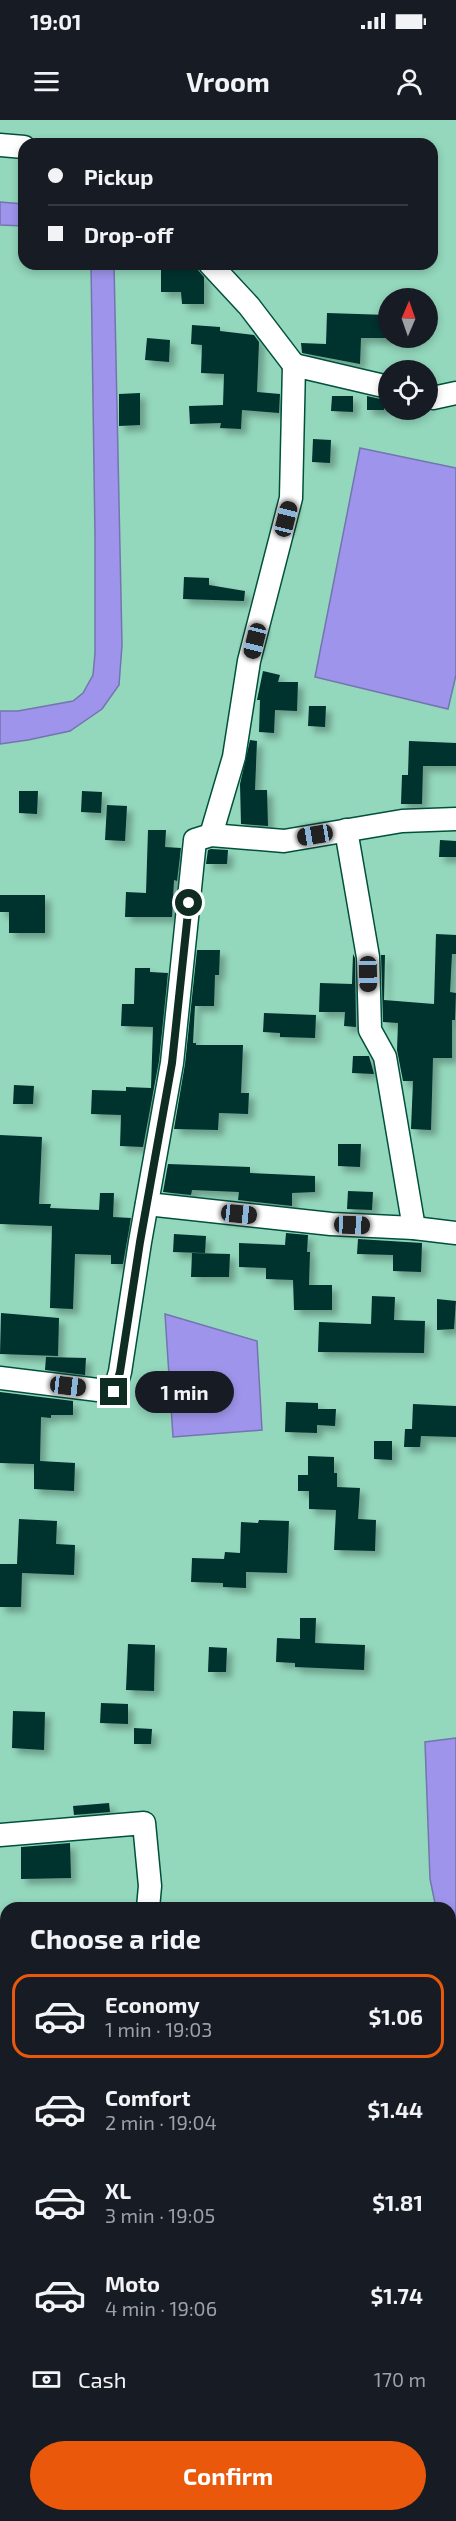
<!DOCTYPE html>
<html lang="en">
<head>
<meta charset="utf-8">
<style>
  :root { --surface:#171b24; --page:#20242c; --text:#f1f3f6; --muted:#9ea1a6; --line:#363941; --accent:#ea580c }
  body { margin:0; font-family:"Exo 2",sans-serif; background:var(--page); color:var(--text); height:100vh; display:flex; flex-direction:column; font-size:22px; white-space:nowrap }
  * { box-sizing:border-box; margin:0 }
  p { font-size:20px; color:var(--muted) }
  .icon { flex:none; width:33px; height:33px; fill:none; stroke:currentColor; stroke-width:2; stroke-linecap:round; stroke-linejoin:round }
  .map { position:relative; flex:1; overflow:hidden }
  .drawer { position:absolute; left:0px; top:1782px; width:456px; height:620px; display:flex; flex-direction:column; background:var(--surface); border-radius:18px 18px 0 0; box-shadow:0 3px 9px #0003 }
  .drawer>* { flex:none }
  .guide { position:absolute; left:18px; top:18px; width:420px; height:132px; border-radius:18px; box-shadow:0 3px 9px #0003; display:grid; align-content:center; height:132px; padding:0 30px; background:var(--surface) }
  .needle { width:39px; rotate:2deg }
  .tools { position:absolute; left:378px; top:168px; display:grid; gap:12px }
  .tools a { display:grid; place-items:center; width:60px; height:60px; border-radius:50%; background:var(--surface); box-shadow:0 3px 9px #0003; font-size:30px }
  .end { position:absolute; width:27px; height:27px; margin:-14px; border:8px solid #0f2c22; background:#fff; box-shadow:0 0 0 3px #fff }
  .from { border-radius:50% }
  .bubble { position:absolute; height:42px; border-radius:21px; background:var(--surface); box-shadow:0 3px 9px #0003; font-size:20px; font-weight:700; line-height:42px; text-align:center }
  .car { position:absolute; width:18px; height:36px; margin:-18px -9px; border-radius:8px; box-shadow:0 0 4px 2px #0007; background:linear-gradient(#222 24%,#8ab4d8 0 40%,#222 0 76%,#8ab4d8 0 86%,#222 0) }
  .guide b { display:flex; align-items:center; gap:21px; height:57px; font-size:22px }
  .guide b+b { border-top:2px solid var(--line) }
  .guide i { width:15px; height:15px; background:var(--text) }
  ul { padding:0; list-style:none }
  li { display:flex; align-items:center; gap:18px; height:84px; margin:0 12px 9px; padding:0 18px; border:3px solid transparent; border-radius:18px }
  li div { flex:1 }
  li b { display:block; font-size:22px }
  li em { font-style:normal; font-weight:700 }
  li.selected { border-color:var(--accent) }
  li>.icon { width:54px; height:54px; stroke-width:1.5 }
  h2 { padding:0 30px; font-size:27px; line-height:72px }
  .pay { display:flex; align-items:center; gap:15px; height:66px; padding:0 30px; font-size:22px }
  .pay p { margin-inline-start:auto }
  .cta { display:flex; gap:12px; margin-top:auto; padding:12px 30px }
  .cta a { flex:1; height:69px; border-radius:36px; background:var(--accent); color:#fff; font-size:24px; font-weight:700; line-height:69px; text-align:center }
  .status { display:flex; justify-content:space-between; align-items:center; height:42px; padding:0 30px; background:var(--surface); direction:ltr }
  .status svg { height:16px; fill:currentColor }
  header { display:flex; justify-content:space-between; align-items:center; height:78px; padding:0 30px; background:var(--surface); font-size:27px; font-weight:700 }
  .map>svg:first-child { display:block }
  .water { fill:#9e94eb; stroke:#7375af; stroke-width:1.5 }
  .building { fill:#04322f; filter:url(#shadow) }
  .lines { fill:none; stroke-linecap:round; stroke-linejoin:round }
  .minor-casing { stroke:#00513c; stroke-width:25 }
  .minor { stroke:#fff; stroke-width:22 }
  .route { stroke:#0f2c22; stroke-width:8 }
</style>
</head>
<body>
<div class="status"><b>19:01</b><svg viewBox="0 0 49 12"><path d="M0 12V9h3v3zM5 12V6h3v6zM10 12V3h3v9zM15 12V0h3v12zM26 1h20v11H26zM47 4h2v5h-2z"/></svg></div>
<header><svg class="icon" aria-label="menu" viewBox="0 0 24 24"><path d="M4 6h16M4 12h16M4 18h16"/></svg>Vroom<svg class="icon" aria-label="person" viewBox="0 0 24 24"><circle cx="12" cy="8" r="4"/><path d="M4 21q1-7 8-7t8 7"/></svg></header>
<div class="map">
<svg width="456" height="2401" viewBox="0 0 456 2401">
  <defs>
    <filter id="shadow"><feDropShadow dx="5.5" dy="5.5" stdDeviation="3" flood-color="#0004"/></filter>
  </defs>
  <rect width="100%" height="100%" fill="#93d7bc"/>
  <g class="water">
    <path d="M0,82L24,84V106L0,105Z"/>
    <path d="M91,144H114L122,525L119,565L102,589L70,611L28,620L0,624V591H18L73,581L83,573L93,555L95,533V416Z"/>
    <path d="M360,328L456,348V555L448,589L315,557Z"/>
    <path d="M165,1194L257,1221L262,1310L173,1317Z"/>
    <path d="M456,1618V1855L450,1841V1788H436L430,1759L425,1622Z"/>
    <path d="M0,2300L6,2309V2396H60L63,2401H7L0,2387Z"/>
  </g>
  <g class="building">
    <path d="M161,150H198L204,157V184H182L181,172H161Z"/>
    <path d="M327,193L388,195V218H361L360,244L302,233L301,223L326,224Z"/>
    <path d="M192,205L220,207V211L254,215L259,222L257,272L280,274L279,293L242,290L241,309L220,308L221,303L190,304L189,286L223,285L224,254L201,253L202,225L191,224Z"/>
    <path d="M147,218L170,220L169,242L145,240Z"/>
    <path d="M140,273V305L119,306V274Z"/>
    <path d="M332,276H353V292L331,291Z"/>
    <path d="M367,276L385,280L384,290H367Z"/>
    <path d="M313,319L331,320L330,343L312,342Z"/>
    <path d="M184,457L209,458V465L245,471L244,481L183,479Z"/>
    <path d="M263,551L280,555L278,562H298L297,591L275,590L274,613L259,612L260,580H257Z"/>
    <path d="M309,586H326L325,607L308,606Z"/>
    <path d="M250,620L257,621L255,670H267L268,706L241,704L240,664Z"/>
    <path d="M409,621L456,623V646H423L422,684H401L402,655H408Z"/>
    <path d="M19,671H38L37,694L19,693Z"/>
    <path d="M82,671L102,672L101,693L81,692Z"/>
    <path d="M107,685L127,686L125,721L105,720Z"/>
    <path d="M148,710H166L165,727L181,728L177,761L174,760L172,797H125L126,772L146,773Z"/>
    <path d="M440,720L456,721V737H439Z"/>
    <path d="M211,729L228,730L227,744H206L208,730Z"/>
    <path d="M0,775H45V813H9V792H0Z"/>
    <path d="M436,814L456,815V834H452L450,872L456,873L455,900H452V938H433L431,1010L411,1009L413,961H403L397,930L398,903L383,902L381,835H385L384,880L434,884Z"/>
    <path d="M197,830H220L219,855H215L214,886H195L193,923H196V925H243L241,973H249L248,994L219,993L218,1010L174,1009L185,944Z"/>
    <path d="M353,834L355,838L356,907L344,906L345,892H319L320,863L352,864Z"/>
    <path d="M135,848H150V852L168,853L159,941L143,1027L120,1026L121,995L91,994L92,970L126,971V967L151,968L153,907L121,906L122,884H134Z"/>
    <path d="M264,893L316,895L315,918L280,917V913L263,912Z"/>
    <path d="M353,936H369L374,954L352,953Z"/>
    <path d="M14,965L34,966L33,984H13Z"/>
    <path d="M0,1015L42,1017L39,1084H51L50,1088L99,1090L100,1073H114L113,1097L131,1098L123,1144H111V1135L75,1134L73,1189L50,1188L52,1106L0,1104Z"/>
    <path d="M338,1024H361L360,1047L338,1046Z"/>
    <path d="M168,1044L250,1047V1053L315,1056V1072L292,1073V1086L238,1080L239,1072L192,1070L191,1075L163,1072Z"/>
    <path d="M348,1071L373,1072L372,1090L347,1089Z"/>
    <path d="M286,1113L308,1115L307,1132H310L309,1165H332V1190H294L293,1160L266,1159V1148L239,1147V1123L285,1125Z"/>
    <path d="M174,1114L206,1116L205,1133L173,1132Z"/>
    <path d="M358,1119L422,1123L421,1152L393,1151V1135L357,1134Z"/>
    <path d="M192,1133L230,1134L229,1157H191Z"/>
    <path d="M372,1176L395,1177L394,1200L425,1201L424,1233L318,1232L319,1202L371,1204Z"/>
    <path d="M437,1179L456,1181L454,1209L437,1210Z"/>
    <path d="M1,1193L59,1198L58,1236L0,1234Z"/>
    <path d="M46,1237L86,1238L85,1255L45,1250Z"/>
    <path d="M0,1272L73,1281V1295H51V1298L41,1297L40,1341L75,1343L74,1371L34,1369V1344L0,1343Z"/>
    <path d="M286,1282L318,1283V1289H336L335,1306L317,1305V1313L285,1312Z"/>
    <path d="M413,1284L456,1286V1317L421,1316L420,1327H404L405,1309H412Z"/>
    <path d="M374,1321H392V1340L374,1339Z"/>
    <path d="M308,1336L334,1337V1353H337V1367L360,1368L358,1399L376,1400L375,1431L334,1430L336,1390L309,1389V1371H298V1355H308Z"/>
    <path d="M19,1399L57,1401L56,1424L75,1425L74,1455L22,1453L21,1487H0V1444H17Z"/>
    <path d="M259,1400L289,1401L287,1453L246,1452V1468L223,1467V1463L191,1462L192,1438L224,1439L225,1432L240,1433L241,1402L258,1403Z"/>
    <path d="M300,1498H316L315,1523L365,1525L364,1550L295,1547V1543L276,1542L277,1518L300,1519Z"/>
    <path d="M128,1524L155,1525L154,1571L126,1570Z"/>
    <path d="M209,1527L227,1528L226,1552H208Z"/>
    <path d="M101,1583L128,1584V1604L100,1603Z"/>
    <path d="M13,1591L45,1592L44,1630L12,1628Z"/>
    <path d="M134,1608L152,1609L151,1624H134Z"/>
    <path d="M109,1683L110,1692L74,1695L73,1686Z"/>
    <path d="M70,1723L71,1758L21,1759V1727Z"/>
  </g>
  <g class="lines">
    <defs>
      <g id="minor">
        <path d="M0,25L24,27"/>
        <path d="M210,144L249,186L294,245"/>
        <path d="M428,276L433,278L456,273"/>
        <path d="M346,710L368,837L370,910L385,937L414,1108"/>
        <path d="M211,715L234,637L249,541L291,378L294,245L388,267"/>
        <path d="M147,1084L331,1104L414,1108L456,1113"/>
        <path d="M0,1258L114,1272L120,1252L140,1122L172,943L195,720L211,715L284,721L402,701L456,699"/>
        <path d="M0,1715L144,1703L150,1766L148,1788"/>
        <path d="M221,2396L222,2401"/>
      </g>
    </defs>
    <use href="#minor" class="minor-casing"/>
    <use href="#minor" class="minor"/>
  </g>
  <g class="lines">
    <path class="route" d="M114,1272L120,1252L140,1122L172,943L189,783"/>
  </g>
</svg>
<div class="tools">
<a><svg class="needle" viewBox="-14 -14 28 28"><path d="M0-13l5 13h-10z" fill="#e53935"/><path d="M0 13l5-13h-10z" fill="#9ea1a6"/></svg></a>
<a><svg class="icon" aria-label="locate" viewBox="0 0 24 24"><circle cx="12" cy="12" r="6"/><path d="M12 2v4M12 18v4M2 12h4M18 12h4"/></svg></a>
</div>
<i class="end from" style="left:189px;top:783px"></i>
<i class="end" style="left:114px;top:1272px"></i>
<div class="bubble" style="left:135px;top:1251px;width:99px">1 min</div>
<i class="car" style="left:286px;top:399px;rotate:14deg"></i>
<i class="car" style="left:255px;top:521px;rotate:194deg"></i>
<i class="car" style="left:315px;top:715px;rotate:260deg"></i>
<i class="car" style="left:368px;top:854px;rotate:179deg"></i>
<i class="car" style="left:239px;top:1094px;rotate:96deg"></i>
<i class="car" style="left:352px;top:1105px;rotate:92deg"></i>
<i class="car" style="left:68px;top:1266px;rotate:97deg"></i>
<div class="guide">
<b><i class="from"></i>Pickup</b>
<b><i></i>Drop-off</b>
</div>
<section class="drawer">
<h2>Choose a ride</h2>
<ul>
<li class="selected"><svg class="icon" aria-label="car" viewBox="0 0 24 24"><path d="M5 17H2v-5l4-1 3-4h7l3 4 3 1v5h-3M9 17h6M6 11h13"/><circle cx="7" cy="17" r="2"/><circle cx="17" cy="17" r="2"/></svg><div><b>Economy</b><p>1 min · 19:03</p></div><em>$1.06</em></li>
<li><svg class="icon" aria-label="car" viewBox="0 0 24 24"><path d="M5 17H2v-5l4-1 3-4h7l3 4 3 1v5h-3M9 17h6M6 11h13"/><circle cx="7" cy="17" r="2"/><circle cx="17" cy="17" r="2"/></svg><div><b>Comfort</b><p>2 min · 19:04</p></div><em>$1.44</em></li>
<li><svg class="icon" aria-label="car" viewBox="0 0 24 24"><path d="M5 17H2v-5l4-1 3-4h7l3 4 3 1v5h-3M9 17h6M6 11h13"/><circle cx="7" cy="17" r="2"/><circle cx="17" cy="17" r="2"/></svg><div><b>XL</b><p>3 min · 19:05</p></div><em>$1.81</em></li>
<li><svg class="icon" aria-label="car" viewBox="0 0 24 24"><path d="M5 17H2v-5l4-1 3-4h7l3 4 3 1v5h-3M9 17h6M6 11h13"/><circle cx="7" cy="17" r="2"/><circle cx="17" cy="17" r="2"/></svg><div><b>Moto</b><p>4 min · 19:06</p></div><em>$1.74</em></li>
</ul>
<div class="pay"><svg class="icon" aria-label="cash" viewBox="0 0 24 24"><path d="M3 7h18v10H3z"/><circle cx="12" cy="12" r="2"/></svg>Cash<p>170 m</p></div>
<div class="cta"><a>Confirm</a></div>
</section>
</div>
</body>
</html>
